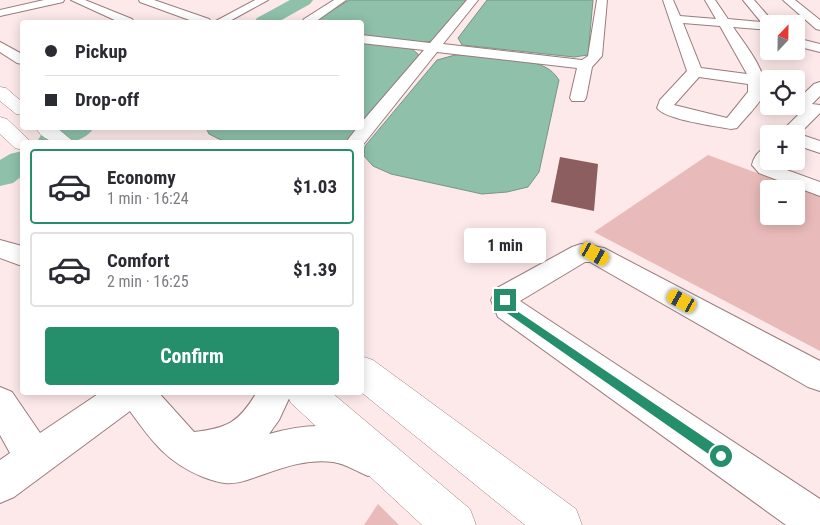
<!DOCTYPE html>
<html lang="en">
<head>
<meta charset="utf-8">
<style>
  :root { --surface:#fff; --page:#f2f2f3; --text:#2b2b33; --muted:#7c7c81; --line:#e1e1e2; --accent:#258e6b }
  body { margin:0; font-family:"Roboto Condensed",sans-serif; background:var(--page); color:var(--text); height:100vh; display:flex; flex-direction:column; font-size:19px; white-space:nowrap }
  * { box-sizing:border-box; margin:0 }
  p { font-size:16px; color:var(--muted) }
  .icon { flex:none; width:28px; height:28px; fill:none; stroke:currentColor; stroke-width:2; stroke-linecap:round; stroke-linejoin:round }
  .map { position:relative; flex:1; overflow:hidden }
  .sheet { position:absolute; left:20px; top:140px; width:344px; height:255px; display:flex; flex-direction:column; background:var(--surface); border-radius:5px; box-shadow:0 2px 12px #0003 }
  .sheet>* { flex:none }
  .guide { position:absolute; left:20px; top:20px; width:344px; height:110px; border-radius:5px; box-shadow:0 2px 12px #0003; display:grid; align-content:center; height:110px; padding:0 25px; background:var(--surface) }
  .needle { width:32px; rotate:22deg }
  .controls { position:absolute; left:760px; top:15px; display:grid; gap:10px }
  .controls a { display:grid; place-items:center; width:45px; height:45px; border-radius:5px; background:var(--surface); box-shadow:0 2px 12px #0003; font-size:25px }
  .end { position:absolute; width:22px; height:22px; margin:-11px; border:6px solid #258e6b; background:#fff; box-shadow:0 0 0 2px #fff }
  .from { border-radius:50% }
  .bubble { position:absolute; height:35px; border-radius:5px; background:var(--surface); box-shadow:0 2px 12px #0003; font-size:16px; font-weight:700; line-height:35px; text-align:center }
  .car { position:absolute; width:15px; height:30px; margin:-15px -8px; border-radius:6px; box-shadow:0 0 4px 1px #0007; background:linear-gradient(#f5c518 24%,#345 0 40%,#f5c518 0 76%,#345 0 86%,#f5c518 0) }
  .guide b { display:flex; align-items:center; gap:18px; height:48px; font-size:19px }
  .guide b+b { border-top:1px solid var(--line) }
  .guide i { width:12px; height:12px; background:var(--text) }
  ul { padding:9px 0 0; list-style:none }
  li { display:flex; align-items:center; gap:15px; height:75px; margin:0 10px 8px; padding:0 15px; border:2px solid var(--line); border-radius:5px }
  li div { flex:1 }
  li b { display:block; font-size:19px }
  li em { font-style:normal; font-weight:700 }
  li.current { border-color:var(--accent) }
  li>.icon { width:45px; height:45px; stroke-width:1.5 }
  .action { display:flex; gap:10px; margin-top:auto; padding:10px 25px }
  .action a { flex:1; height:58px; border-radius:5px; background:var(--accent); color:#fff; font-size:20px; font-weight:700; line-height:58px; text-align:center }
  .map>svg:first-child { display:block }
  .green { fill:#e9baba; fill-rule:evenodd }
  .water { fill:#8ec0aa; stroke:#779687 }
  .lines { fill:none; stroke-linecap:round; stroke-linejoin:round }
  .river { fill:#8ec0aa; fill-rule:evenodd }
  .building { fill:#8d5e5f }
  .minor-casing { stroke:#9a7c7d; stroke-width:2 }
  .major-casing { stroke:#9a7c7d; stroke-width:1 }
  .minor { fill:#fff; fill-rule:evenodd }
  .major { fill:#fff; fill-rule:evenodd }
  .route { fill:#258e6b }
</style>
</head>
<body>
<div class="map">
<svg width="820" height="525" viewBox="0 0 820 525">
  <rect width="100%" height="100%" fill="#fde9e9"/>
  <g class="green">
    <path d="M708,155L820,196V351L594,232ZM769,189H796V216H769Z"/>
    <path d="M378,504L399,525H364Z"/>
  </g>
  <g class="water">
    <path d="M349,0H470L434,41L414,43L361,37V22H314Z"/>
    <path d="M487,0H593L588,55L574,57L462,45L458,38Z"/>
    <path d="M361,41L412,49L418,54L420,61L356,139L351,142H231L221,140L209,134L206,128H361Z"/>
    <path d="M455,55C475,54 527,58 545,67C551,70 555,74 559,80L539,172L528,187L507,192L482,194L391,174L373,166L364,156L365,146L437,60Z"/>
  </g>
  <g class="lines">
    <g class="river">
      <path d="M290,0H313L310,4L278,22H254L257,18Z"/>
      <path d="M56,128H94C80,147 58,142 37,142L41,135Z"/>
      <path d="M22,151V176L13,183L0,186V160L10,154Z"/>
    </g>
  </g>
  <path class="building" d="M560,157L598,164L594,211L551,202Z"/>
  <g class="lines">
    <defs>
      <g id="minor">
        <path d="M44,0H64L63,2L0,16V10Z"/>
        <path d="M71,0H85L132,19L134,22H119Z"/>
        <path d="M139,0H154L209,19L211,22H195L140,2Z"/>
        <path d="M255,0H268L228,22H214Z"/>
        <path d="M334,0H346L315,22H302L304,19Z"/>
        <path d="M467,0H478L443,44L582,60L588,56L597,0H607L602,56L592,67L586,98L584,101H572L570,98L577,68L437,52L362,146L361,142H346L357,128H361V123L424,50L361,43V35L430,43Z"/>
        <path d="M663,0H673L680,16L716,19L705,0H715L728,19L761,22L743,0H754L775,24H769V30L733,27C743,42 770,74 764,93C761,103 744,119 737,128L731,129C716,126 666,120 657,108L660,100L687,71ZM683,23L720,26L747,74L701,68ZM699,77L748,84V92L727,118L674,105Z"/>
        <path d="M783,0H795L820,20V30L816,29Z"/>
        <path d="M796,38L820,44V52L796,46Z"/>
        <path d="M0,42L22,54V64L17,63L0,52Z"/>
        <path d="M820,82V96L812,104L820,105V113L799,134L820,141V153L796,145V134H779L802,111L795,110L793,106H796V101L814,84Z"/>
        <path d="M769,147V161H773V165L820,182V196L759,173L752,165C754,156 760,149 769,147Z"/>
        <path d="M0,240L22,246V266L0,258Z"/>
        <path d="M581,244L604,248L820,361V391L808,387L590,262H585L520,301L820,499V525H786L498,317L491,300L497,288L572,247Z"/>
        <path d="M0,387L12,392L40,433L101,392H158L194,432C228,428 239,422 257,392H292L279,420L269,434C312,422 342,422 381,444L387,457L381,470L368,476C356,471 346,464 333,462C302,458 275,471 247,480C230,486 219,483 203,477C167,462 152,442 130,411L14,497L0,503V460L10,453L0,435Z"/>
      </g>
      <g id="major">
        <path d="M0,87L6,88L22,102V115L16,114L0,101Z"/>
        <path d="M0,117L7,119L31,142H22V150L15,148L0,134Z"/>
        <path d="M36,128H57L74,142C59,144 43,142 36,128Z"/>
        <path d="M361,356L373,360L576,509L582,525H525L361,392Z"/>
        <path d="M286,392H331L470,509L476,525H422L291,403Z"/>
      </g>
    </defs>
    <use href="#minor" class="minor-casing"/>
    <use href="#major" class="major-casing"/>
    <use href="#minor" class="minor"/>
    <use href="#major" class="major"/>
  </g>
  <path class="route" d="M505,297L508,298L511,307L726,452L727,456L726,460L721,462L717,460L504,311L500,300Z"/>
</svg>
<div class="controls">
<a><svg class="needle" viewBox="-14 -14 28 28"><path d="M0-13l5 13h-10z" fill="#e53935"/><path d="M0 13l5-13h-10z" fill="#7c7c81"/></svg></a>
<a><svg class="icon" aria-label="locate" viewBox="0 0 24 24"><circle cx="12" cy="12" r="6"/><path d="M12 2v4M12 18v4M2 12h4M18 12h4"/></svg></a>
<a>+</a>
<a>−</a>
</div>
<i class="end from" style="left:721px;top:456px"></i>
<i class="end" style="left:505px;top:300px"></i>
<div class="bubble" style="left:464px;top:228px;width:82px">1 min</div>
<i class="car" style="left:595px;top:254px;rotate:119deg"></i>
<i class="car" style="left:682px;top:301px;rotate:299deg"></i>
<div class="guide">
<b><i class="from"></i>Pickup</b>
<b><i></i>Drop-off</b>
</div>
<section class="sheet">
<ul>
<li class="current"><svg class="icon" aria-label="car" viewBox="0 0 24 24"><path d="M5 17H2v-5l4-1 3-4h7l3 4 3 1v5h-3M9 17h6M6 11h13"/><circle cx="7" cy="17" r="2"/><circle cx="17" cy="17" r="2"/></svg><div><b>Economy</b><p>1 min · 16:24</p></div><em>$1.03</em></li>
<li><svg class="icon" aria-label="car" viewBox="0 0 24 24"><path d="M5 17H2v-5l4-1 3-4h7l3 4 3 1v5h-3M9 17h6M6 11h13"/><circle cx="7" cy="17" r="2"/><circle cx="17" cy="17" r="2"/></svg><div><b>Comfort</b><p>2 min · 16:25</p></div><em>$1.39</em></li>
</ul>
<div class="action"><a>Confirm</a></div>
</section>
</div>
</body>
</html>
